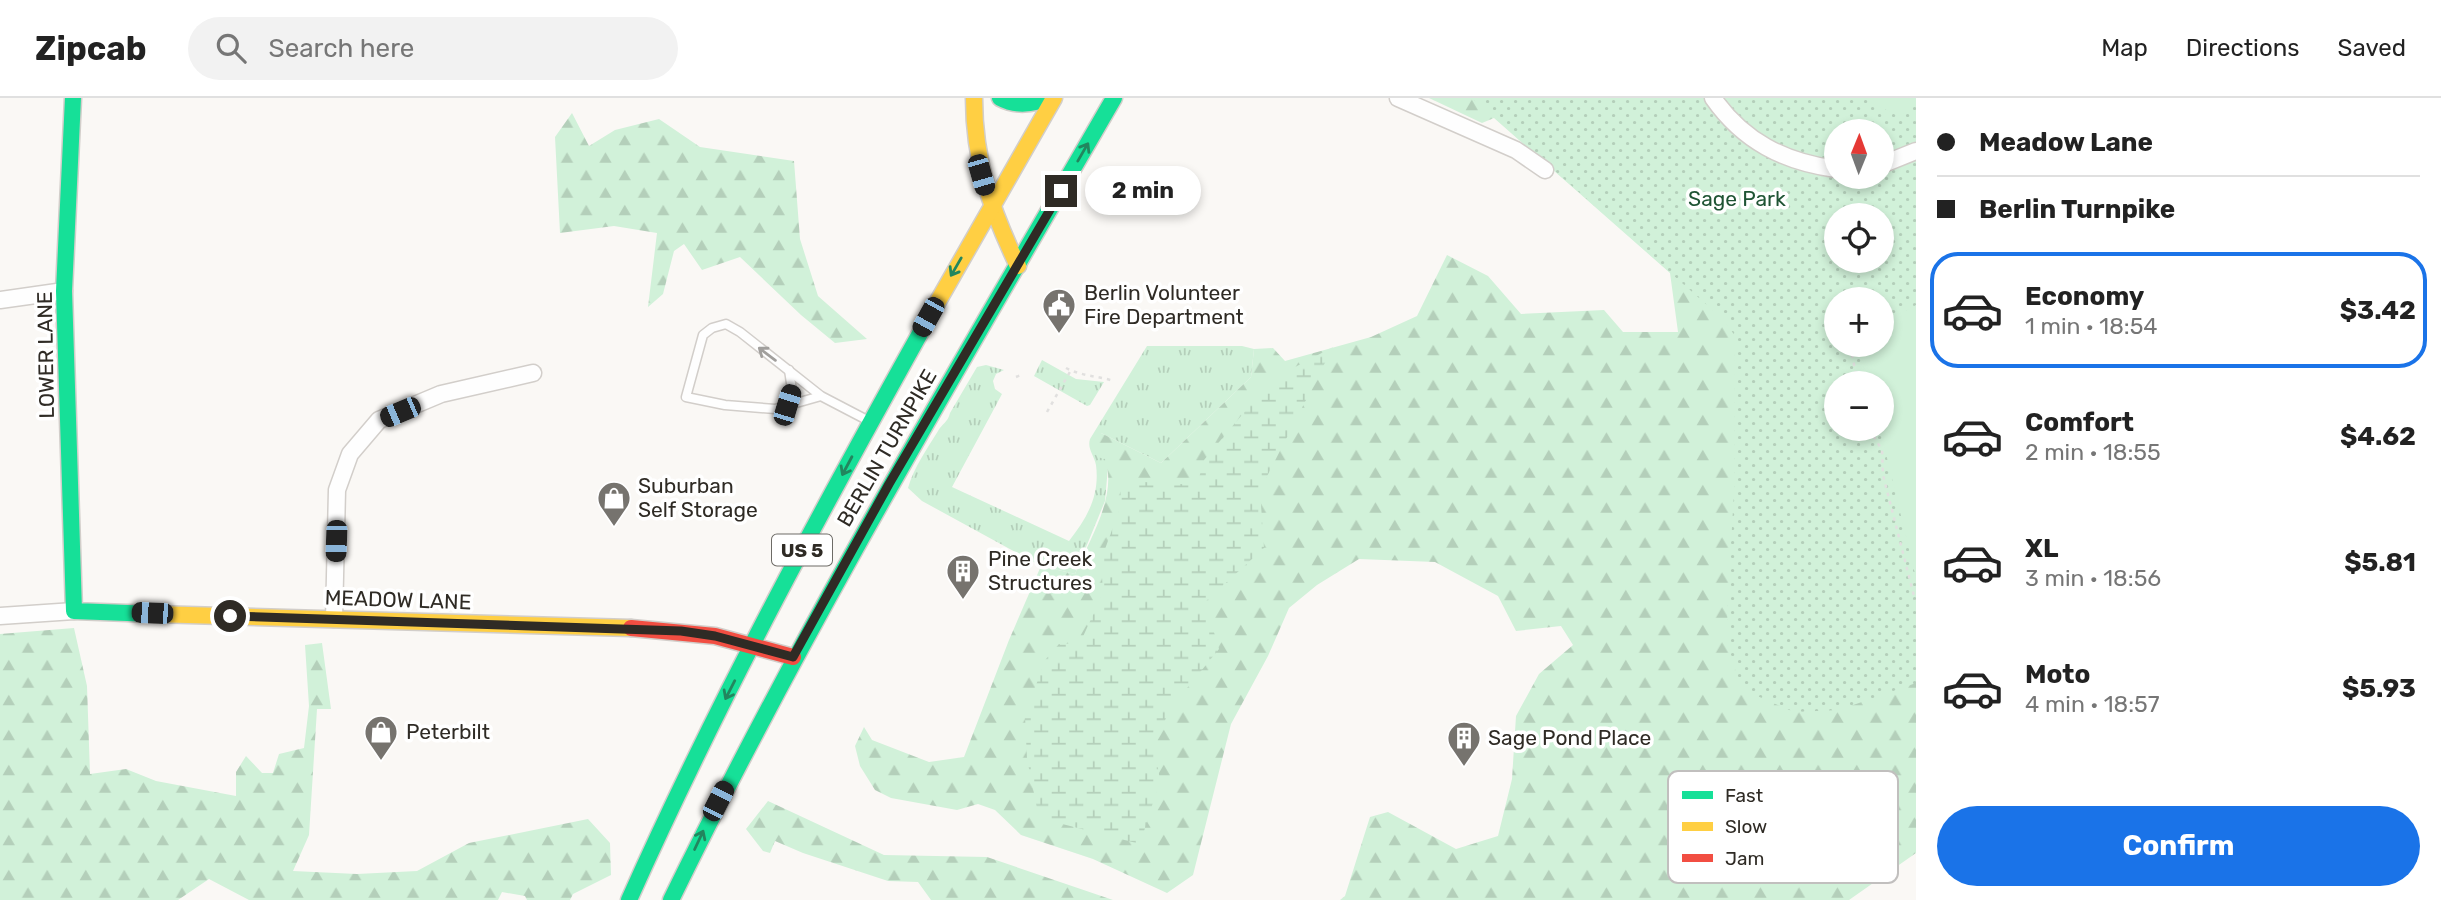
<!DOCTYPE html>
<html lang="en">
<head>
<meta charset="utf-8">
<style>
  :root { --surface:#fff; --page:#f2f2f2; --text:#222; --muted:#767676; --line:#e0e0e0; --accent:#1a73e8 }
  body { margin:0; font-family:Rubik,sans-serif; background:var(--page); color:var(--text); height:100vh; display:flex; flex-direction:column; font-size:26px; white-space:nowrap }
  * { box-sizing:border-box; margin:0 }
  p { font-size:23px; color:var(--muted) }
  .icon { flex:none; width:38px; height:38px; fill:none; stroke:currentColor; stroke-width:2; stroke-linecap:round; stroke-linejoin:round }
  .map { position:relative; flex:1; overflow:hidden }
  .panel { display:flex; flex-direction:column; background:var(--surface); width:525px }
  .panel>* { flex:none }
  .guide { display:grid; align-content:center; height:154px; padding:0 21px; background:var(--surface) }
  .needle { width:46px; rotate:1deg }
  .tools { position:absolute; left:1824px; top:21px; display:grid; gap:14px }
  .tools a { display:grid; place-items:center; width:70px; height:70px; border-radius:50%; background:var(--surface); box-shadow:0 4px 10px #0003; font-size:35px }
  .end { position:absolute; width:32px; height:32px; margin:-16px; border:9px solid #2f2b25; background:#fff; box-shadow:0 0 0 4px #fff }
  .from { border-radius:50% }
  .bubble { position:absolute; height:49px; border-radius:24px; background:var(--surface); box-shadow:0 4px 10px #0003; font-size:23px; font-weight:700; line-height:49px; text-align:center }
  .car { position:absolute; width:21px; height:42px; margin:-21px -10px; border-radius:9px; box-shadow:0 0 5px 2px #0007; background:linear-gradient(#222 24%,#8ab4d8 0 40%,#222 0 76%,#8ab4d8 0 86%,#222 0) }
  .guide b { display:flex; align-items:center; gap:24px; height:66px; font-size:26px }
  .guide b+b { border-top:2px solid var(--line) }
  .guide i { width:18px; height:18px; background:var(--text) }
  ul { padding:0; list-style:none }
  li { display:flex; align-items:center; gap:21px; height:116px; margin:0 14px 10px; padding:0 7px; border:4px solid transparent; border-radius:28px }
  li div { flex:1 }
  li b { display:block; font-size:26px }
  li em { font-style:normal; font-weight:700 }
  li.active { border-color:var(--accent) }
  li>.icon { width:63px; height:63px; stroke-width:1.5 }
  .primary-button { display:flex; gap:14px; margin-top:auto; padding:14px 21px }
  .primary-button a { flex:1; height:80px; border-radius:42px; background:var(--accent); color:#fff; font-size:28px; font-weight:700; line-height:80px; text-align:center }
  header { display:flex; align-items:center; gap:42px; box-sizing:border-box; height:98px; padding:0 35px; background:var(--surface); border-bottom:2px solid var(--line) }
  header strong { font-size:33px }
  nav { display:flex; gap:38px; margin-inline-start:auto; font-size:24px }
  .search { width:490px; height:63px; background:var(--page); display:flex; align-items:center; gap:18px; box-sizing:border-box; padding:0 24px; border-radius:38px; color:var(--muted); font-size:26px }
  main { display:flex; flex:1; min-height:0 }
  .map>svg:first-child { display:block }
  .grass { fill:url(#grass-tufts) }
  .forest { fill:url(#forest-firs) }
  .wetland { fill:url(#wetland-marsh) }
  .park { fill:url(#park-dots); fill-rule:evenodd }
  .garden { fill:#d1f1d9 }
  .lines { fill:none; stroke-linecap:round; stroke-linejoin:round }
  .lane-casing { stroke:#d2ceca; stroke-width:11 }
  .street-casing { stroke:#d2ceca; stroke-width:19 }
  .fast-casing { stroke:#d2ceca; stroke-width:19 }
  .slow-casing { stroke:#d2ceca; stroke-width:19 }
  .jam-casing { stroke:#d2ceca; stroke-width:19 }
  .path { stroke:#e1e0df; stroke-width:2.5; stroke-dasharray:3.5 5; stroke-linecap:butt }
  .lane { stroke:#fefefe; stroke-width:8 }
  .street { stroke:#fefefe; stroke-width:16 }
  .fast { stroke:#16e098; stroke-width:16 }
  .slow { stroke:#ffcf43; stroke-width:16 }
  .jam { stroke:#f24e42; stroke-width:16 }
  .oneway { stroke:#22865e }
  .oneway2 { stroke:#a19f9c }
  .route { stroke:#2f2b25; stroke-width:9 }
  .labels { text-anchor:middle; stroke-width:7; stroke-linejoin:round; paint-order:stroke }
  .shield { fill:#fff; stroke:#6d6b66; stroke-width:2 }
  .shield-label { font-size:19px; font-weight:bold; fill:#2f2b25 }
  .park-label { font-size:21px; fill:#1f5434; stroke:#fff }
  .poi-label { font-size:21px; fill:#2f2b25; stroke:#fff; text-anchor:start }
  .street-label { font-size:21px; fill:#2f2b25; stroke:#fff }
  .key { fill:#fff; stroke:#c1bfbe; stroke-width:2 }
  .key-label { font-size:19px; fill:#2f2b25 }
</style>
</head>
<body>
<header>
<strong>Zipcab</strong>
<div class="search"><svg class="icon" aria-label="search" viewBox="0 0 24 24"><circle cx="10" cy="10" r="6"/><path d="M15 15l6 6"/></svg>Search here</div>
<nav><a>Map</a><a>Directions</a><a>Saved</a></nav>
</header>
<main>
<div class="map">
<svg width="1916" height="802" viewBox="0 0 1916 802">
  <defs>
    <pattern id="grass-tufts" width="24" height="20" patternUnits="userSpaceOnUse" patternTransform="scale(1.75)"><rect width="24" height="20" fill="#d1f1d9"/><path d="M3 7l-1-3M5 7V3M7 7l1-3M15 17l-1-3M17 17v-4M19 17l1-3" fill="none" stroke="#b4cfba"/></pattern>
    <pattern id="forest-firs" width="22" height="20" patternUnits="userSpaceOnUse" patternTransform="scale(1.75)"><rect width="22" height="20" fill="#d1f1d9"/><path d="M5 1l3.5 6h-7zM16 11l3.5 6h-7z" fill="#b4cfba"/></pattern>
    <pattern id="wetland-marsh" width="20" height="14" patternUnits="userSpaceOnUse" patternTransform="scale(1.75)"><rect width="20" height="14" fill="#d1f1d9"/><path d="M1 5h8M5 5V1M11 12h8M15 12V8" fill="none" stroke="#b4cfba"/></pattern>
    <pattern id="park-dots" width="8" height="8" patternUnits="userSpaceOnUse" patternTransform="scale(1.75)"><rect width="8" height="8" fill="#d1f1d9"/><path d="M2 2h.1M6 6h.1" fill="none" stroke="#b4cfba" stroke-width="1.8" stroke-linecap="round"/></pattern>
  </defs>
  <rect width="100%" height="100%" fill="#faf8f5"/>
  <g class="grass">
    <path d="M1147,248H1242L1254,251L1251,279L1161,365L1101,335L1108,369L1105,403L1075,476L1041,468L922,403L908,390C914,369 927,351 938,333C942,326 948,324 950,315L977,269L986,267L1004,272L996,276L993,283L995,291L1002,296L952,389L1069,443C1087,420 1100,398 1096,367C1094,357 1087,351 1090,341Z"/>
    <path d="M1042,262L1076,281L1104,284L1090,307L1087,308L1034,278Z"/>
  </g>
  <g class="forest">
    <path d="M1429,0H1683L1826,389L1916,549V755L1849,802H1340L1345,798L1370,719L1388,714L1456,751L1498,738L1512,681L1516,618L1539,576L1573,547L1561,528L1516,533L1498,498L1435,464L1359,461L1317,487L1289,510L1268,558L1231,626L1193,777L1167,795L1093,761L1021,737L995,712L978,706L957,712L891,700L875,692L860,668L855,648L864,629L872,642L929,664L964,659L1009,542L1041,468L1075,476C1089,442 1118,398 1105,361L1097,359L1093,347L1094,340L1101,335L1161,365L1251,279L1254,251L1273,250L1285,263L1371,239L1417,218L1447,157L1488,178L1521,216L1604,212L1623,234H1678L1670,175L1494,20L1482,25Z"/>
    <path d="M572,15L589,48L615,32L659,21L700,49L794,63L800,141L818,198L867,241L835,245L801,217L740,159L702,172L684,146L674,153L663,196L648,209L657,135L614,128L560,135L555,39Z"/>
    <path d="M74,530L87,588L90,676L126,671L156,683L236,698V674L246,658L262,675H273L279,656L304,650L309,608L305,547L322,545L331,611H317L309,737L293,773L357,776L417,773L469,745L588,721L610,745L611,777L573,796L570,802H527L525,798L502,794L498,802H249L209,781L178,802H0V536Z"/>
    <path d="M768,703L884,757L987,759L1113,802H931L918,784L888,783L803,755L775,743L770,755L763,753L746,731Z"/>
  </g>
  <path class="wetland" d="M1333,249L1260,392L1264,450L1205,504L1219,551L1170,611L1154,647L1160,682L1140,746L1039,720L1027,661L1025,618L1045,562L1059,546L1080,545L1103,495L1101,462L1120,410L1121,386L1143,384L1197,387L1204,362L1251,306L1280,277Z"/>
  <path class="park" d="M1472,0H1916V585L1839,612L1794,614L1755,597L1739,585L1730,553L1727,514L1734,394L1735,238L1724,222ZM1836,33H1881V79H1836ZM1836,117H1881V163H1836ZM1836,201H1881V247H1836ZM1836,285H1881V331H1836Z"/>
  <g class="garden">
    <path d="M1863,0H1916L1911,13L1898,18Z"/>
    <path d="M1916,207V480L1880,331L1881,285H1866L1861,247H1881V226Z"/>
  </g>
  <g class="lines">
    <defs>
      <g id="lane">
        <path d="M821,298L775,311L725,307L686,299L703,237L712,230L726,226L740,234L821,298L867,322"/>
        <path d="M787,307L792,292L789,272"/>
      </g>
      <g id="street">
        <path d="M1398,0L1516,52L1545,72"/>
        <path d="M1713,0C1743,43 1784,64 1836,71"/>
        <path d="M1881,67L1916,53"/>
        <path d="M0,202L64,193"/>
        <path d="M0,518L74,513"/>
        <path d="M334,521L337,392L350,356L379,322L441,296L533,275"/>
      </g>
      <g id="fast">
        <path d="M73,0L64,193L74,513L154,516"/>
        <path d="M1000,0C1017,9 1032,6 1050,0"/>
        <path d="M629,802C720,598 828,400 937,205"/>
        <path d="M671,802C805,527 961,265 1114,0"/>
      </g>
      <g id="slow">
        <path d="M974,0C974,64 991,111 1018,168"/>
        <path d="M937,205L1054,0"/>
        <path d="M154,516L631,530"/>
      </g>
      <path id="jam" d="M631,530L715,538L793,559"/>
    </defs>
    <use href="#lane" class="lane-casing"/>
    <use href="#street" class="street-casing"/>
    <use href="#fast" class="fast-casing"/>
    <use href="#slow" class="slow-casing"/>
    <use href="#jam" class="jam-casing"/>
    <g class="path">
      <path d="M1850,248L1858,285"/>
      <path d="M1066,270C1081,278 1098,278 1114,283"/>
      <path d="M1016,279L1021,277"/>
      <path d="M1047,314L1071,272"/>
      <path d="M1869,331L1882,352L1883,377L1915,502"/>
    </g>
    <use href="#lane" class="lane"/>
    <use href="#street" class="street"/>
    <use href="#fast" class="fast"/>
    <use href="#slow" class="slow"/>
    <use href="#jam" class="jam"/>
  </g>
  <defs><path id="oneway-shaft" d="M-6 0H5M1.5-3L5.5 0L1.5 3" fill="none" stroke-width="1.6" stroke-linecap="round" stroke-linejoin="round" transform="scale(1.75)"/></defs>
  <g class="oneway">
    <use href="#oneway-shaft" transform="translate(1083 54) rotate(-60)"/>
    <use href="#oneway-shaft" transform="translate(956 169) rotate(120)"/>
    <use href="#oneway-shaft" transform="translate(847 368) rotate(118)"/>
    <use href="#oneway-shaft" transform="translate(730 592) rotate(117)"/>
    <use href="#oneway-shaft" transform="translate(699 742) rotate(-65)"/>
  </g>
  <use class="oneway2" href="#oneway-shaft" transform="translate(767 256) rotate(-143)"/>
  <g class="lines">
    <path class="route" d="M230,518L681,533L715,538L793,559L889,386L1061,93"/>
  </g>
  <defs>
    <symbol id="civic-pin" viewBox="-11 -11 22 30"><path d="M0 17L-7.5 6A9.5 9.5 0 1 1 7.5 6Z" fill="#76736e" stroke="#fff"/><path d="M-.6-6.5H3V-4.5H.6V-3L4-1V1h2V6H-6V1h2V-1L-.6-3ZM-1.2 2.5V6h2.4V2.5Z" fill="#fff"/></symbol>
    <symbol id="shop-pin" viewBox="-11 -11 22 30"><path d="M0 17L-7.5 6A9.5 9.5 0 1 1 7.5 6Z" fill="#76736e" stroke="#fff"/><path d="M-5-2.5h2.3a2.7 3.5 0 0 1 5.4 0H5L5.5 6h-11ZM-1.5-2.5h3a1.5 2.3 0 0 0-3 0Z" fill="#fff"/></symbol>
    <symbol id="building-pin" viewBox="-11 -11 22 30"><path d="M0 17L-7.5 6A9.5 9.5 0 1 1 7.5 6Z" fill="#76736e" stroke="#fff"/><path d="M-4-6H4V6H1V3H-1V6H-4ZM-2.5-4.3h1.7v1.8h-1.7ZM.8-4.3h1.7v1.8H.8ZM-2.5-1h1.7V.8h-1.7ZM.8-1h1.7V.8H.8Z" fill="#fff"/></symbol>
  </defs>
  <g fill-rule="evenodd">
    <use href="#civic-pin" x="1040" y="188" width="38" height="52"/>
    <use href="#shop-pin" x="595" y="381" width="38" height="52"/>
    <use href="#building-pin" x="944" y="454" width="38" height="52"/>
    <use href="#shop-pin" x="362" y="615" width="38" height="52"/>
    <use href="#building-pin" x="1445" y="621" width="38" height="52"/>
  </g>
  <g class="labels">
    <rect class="shield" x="772" y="436.5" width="60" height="31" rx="5"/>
    <g class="shield-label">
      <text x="802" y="459">US 5</text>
    </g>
    <g class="park-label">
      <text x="1737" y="108">Sage Park</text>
    </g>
    <g class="poi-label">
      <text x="1084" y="202">Berlin Volunteer<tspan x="1084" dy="24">Fire Department</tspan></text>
      <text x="638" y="395">Suburban<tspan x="638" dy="24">Self Storage</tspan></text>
      <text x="988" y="468">Pine Creek<tspan x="988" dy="24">Structures</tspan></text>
      <text x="406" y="641">Peterbilt</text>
      <text x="1488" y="647">Sage Pond Place</text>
    </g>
    <g class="street-label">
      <text transform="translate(46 257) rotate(-91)" y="7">LOWER LANE</text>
      <text transform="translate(887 350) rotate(-60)" y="7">BERLIN TURNPIKE</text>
      <text transform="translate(398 502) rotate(2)" y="7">MEADOW LANE</text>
    </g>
  </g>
  <rect x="1668" y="673" width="230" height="112" rx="10" class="key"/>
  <rect x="1682" y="693" width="31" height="8" fill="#16e098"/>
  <rect x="1682" y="724" width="31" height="9" fill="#ffcf43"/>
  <rect x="1682" y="756" width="31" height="8" fill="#f24e42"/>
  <g class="key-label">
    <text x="1725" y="704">Fast</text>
    <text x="1725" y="735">Slow</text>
    <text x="1725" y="767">Jam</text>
  </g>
</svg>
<div class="tools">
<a><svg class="needle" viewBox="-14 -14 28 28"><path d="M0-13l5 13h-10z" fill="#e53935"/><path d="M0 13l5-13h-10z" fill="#767676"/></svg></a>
<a><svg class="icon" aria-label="locate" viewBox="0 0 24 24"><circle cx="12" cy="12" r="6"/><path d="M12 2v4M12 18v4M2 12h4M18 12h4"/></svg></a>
<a>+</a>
<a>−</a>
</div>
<i class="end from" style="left:230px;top:518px"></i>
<i class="end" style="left:1061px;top:93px"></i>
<div class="bubble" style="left:1085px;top:68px;width:116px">2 min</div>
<i class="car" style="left:981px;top:77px;rotate:164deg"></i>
<i class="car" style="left:928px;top:219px;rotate:209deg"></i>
<i class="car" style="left:787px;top:307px;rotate:17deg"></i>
<i class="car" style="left:400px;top:314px;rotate:247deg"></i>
<i class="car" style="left:336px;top:443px;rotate:182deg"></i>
<i class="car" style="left:152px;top:515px;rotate:272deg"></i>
<i class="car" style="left:718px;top:703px;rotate:27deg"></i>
</div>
<section class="panel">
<div class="guide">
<b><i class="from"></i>Meadow Lane</b>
<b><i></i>Berlin Turnpike</b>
</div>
<ul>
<li class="active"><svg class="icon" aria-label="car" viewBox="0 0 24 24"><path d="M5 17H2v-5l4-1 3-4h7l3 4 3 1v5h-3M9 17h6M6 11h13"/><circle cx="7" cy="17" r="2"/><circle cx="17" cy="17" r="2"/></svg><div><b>Economy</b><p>1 min · 18:54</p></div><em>$3.42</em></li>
<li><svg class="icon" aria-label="car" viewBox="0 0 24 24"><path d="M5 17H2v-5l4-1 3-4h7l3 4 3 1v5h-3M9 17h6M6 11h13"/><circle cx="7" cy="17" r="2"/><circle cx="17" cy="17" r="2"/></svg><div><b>Comfort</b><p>2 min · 18:55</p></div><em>$4.62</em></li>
<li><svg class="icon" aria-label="car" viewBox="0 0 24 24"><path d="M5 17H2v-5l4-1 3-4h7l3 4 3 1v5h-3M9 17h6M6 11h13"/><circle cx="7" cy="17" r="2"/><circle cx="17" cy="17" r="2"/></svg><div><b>XL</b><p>3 min · 18:56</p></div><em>$5.81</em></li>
<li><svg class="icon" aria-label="car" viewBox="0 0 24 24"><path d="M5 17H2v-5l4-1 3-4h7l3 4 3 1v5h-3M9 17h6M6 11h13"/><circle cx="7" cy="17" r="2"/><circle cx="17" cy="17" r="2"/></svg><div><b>Moto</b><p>4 min · 18:57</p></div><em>$5.93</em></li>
</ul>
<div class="primary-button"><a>Confirm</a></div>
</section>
</main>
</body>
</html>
